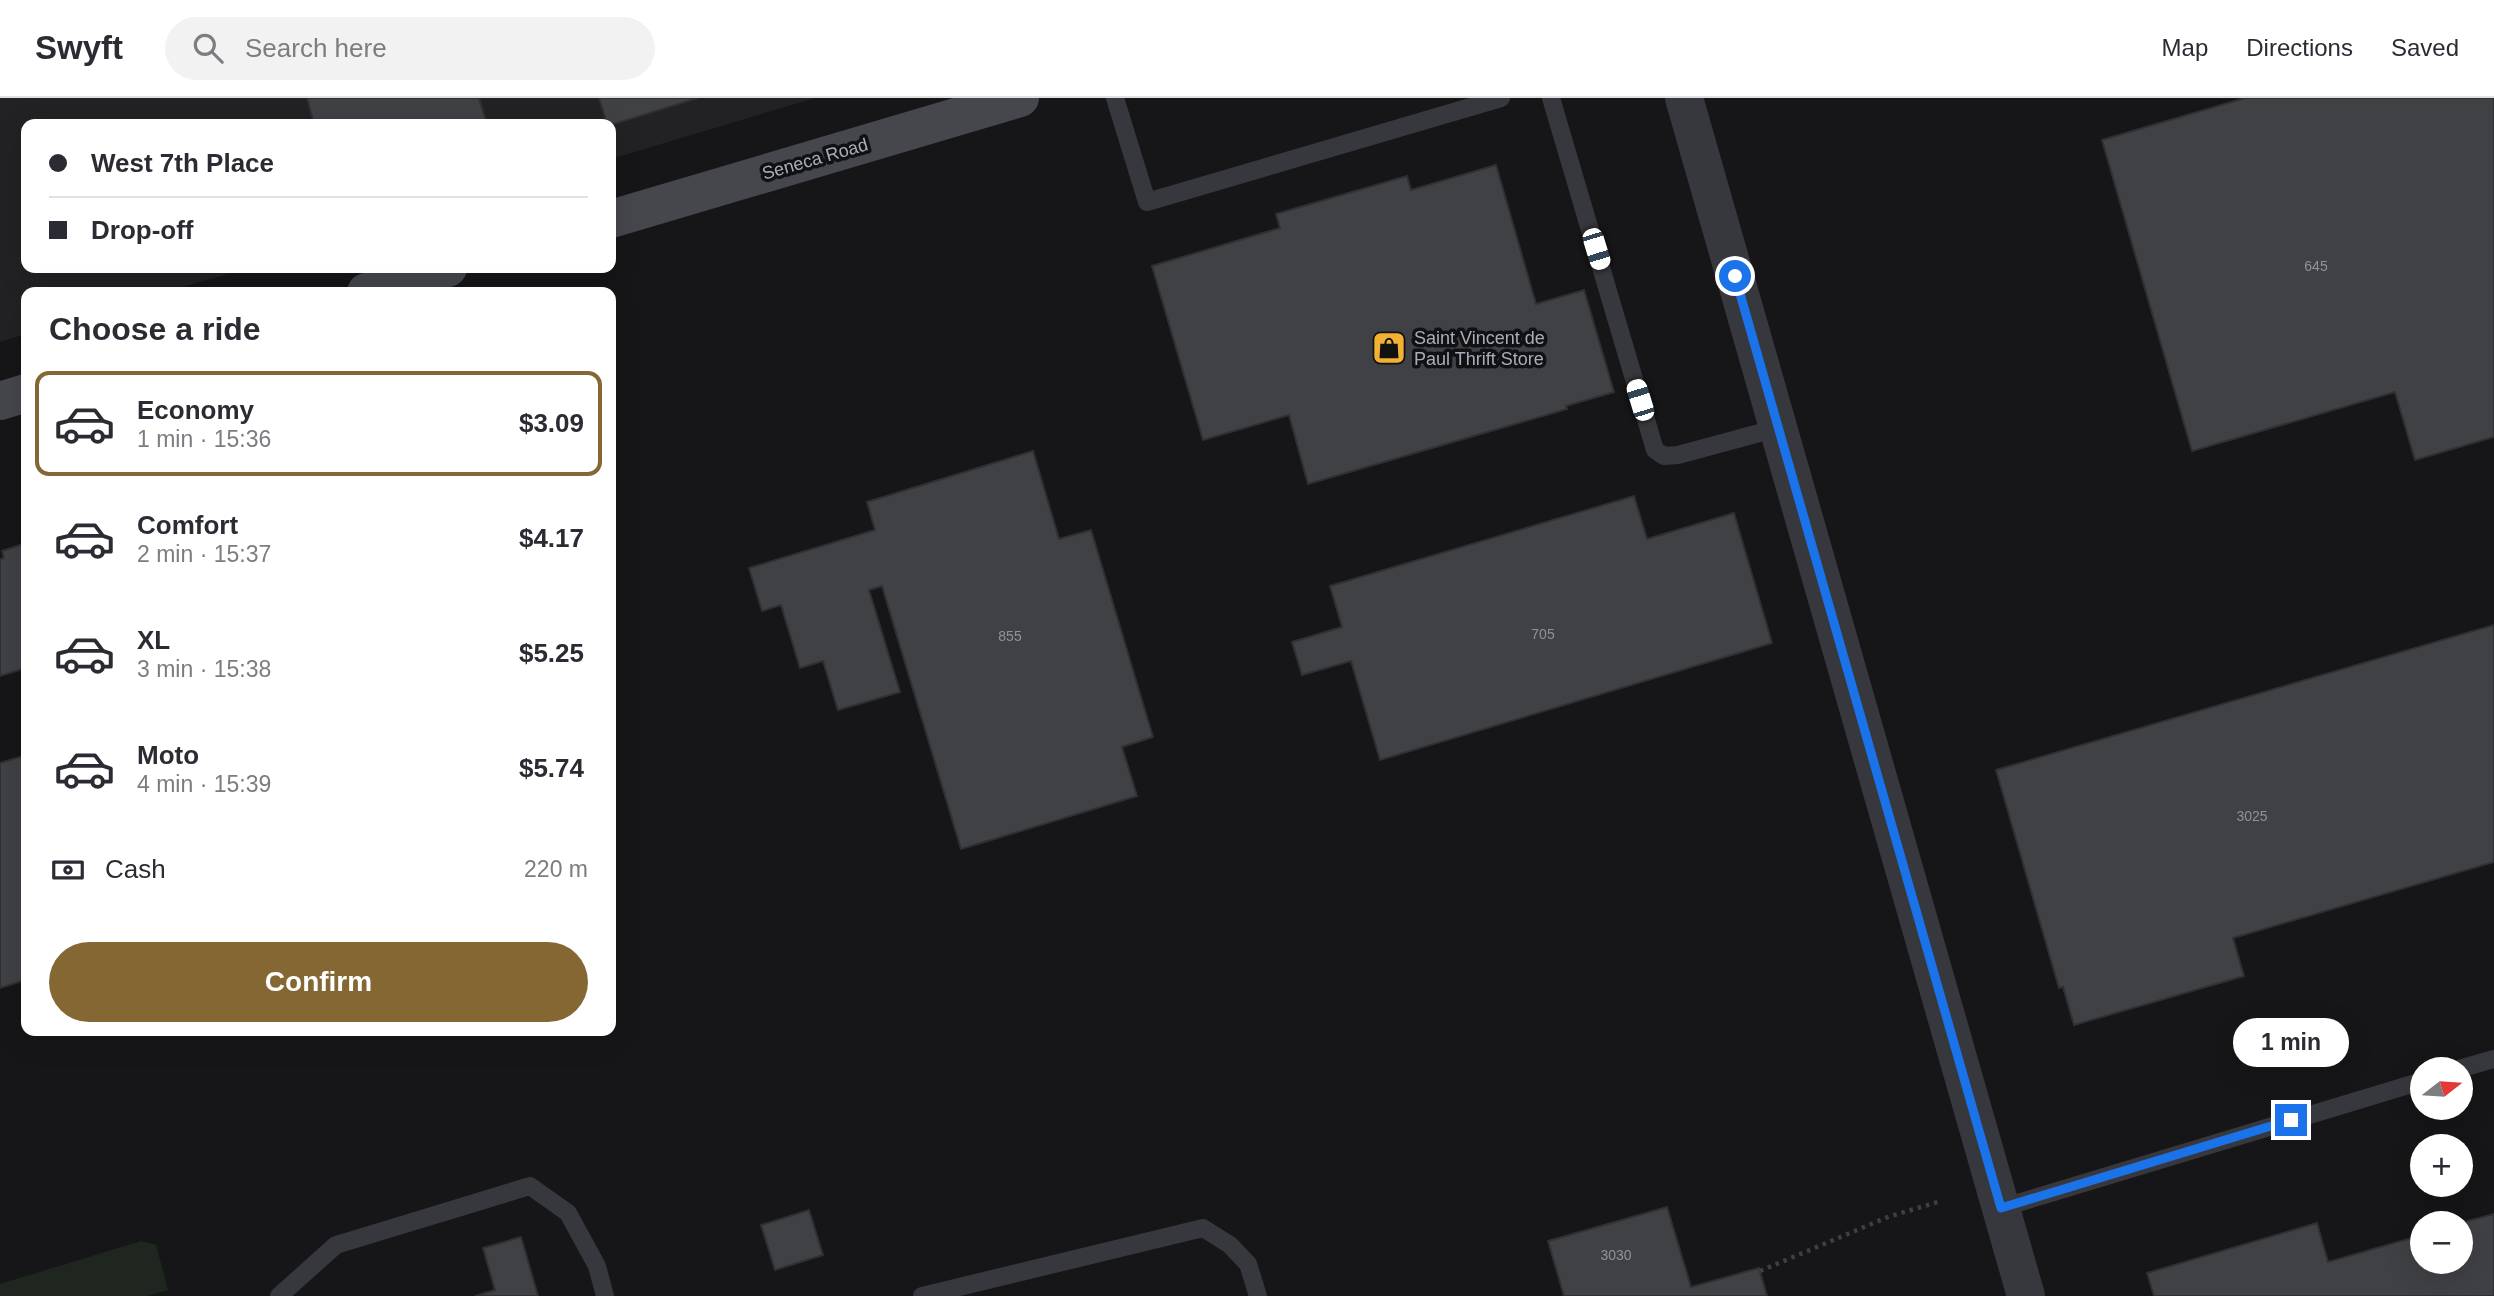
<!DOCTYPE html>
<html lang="en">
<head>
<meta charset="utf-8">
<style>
  :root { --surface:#fff; --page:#f2f2f3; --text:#2b2b33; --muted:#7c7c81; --line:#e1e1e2; --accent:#856733 }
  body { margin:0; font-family:Helvetica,sans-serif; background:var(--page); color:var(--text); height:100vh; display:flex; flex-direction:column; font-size:26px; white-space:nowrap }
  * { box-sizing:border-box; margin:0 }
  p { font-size:23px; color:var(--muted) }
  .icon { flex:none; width:38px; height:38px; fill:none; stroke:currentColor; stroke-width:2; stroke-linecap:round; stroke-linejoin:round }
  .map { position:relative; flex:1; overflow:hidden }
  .panel { position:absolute; left:21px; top:189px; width:595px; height:749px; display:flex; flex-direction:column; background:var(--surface); border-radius:14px; box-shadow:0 7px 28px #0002 }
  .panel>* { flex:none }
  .banner { position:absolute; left:21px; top:21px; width:595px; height:154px; border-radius:14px; box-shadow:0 7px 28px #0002; display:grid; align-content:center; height:154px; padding:0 28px; background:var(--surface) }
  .needle { width:46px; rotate:73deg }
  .tools { position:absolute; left:2410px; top:959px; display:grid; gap:14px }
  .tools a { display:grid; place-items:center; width:63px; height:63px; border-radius:50%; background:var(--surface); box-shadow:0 7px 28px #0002; font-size:35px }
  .end { position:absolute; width:32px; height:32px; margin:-16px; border:9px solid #1a73e8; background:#fff; box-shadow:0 0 0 4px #fff }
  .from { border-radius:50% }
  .bubble { position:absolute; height:49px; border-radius:24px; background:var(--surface); box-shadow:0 7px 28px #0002; font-size:23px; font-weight:800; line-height:49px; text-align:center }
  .car { position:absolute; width:21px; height:42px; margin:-21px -10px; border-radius:9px; box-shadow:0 0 5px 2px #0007; background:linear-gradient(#fff 24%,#345 0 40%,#fff 0 76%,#345 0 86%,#fff 0) }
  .banner b { display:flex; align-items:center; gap:24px; height:66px; font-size:26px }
  .banner b+b { border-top:2px solid var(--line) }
  .banner i { width:18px; height:18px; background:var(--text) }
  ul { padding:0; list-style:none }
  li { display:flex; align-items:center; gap:21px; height:105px; margin:0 14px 10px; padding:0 14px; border:4px solid transparent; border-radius:14px }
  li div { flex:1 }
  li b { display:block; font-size:26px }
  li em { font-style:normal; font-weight:800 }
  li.selected { border-color:var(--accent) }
  li>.icon { width:63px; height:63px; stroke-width:1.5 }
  h2 { padding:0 28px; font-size:32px; line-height:84px }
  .pay { display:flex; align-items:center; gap:18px; height:77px; padding:0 28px; font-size:26px }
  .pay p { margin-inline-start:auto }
  .cta { display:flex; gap:14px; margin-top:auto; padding:14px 28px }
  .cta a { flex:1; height:80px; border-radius:42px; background:var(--accent); color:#fff; font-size:28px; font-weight:800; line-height:80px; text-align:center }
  header { display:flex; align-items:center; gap:42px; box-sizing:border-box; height:98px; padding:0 35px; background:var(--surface); border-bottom:2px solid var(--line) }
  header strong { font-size:33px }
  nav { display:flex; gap:38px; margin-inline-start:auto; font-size:24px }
  .search { width:490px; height:63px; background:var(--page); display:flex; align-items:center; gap:18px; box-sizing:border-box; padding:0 24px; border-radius:38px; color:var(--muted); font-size:26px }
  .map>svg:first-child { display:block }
  .built { fill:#222225 }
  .green { fill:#1e261f }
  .building { fill:#404145; stroke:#303034; stroke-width:2 }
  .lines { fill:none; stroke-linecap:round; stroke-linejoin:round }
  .path { stroke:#3d3f44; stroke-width:4.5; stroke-dasharray:3.5 5; stroke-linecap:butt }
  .service { stroke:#37383d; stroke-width:18 }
  .tertiary { stroke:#37383d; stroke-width:38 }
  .secondary { stroke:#45474d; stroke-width:38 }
  .route { stroke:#1a73e8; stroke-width:9 }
  .labels { text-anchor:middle; stroke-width:7; stroke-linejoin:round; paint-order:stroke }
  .number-label { font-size:14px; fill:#8e929b }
  .street-label { font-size:18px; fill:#a8adb8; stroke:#111113 }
  .poi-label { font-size:18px; fill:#a8adb8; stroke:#111113; text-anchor:start }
</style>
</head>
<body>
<header>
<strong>Swyft</strong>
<div class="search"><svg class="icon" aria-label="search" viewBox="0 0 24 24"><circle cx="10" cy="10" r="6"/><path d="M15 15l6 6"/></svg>Search here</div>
<nav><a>Map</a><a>Directions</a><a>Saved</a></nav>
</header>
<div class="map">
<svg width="2494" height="1198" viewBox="0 0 2494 1198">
  <rect width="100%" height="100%" fill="#161618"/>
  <path class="built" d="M0,0H815L611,61V26H26V170H248L166,194H26V236L0,244Z"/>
  <path class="green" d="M141,1143L156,1147L168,1192L148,1198H0V1186Z"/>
  <g class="building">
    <path d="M307,0H479L487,26H314Z"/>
    <path d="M599,0H698L611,27L607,26Z"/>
    <path d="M2245,0H2494V339L2415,362L2395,294L2192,353L2102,42Z"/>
    <path d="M1496,67L1536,206L1584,192L1614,294L1566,308L1567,311L1308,386L1289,317L1203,342L1152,168L1280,130L1276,116L1407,78L1411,92Z"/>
    <path d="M1033,353L1059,441L1091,432L1153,639L1122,649L1137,698L961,751L882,488L869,492L900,594L838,612L823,563L800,570L781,507L762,513L749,470L875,432L867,404Z"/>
    <path d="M1634,398L1647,441L1734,415L1772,545L1380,662L1351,563L1302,577L1292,544L1342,529L1330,488Z"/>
    <path d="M26,445V570L0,578V461L4,460L2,453Z"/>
    <path d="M2494,527V764L2233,840L2244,878L2074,927L2063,889L2059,890L1996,672Z"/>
    <path d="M26,657V897L22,883L0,890V665Z"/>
    <path d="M1667,1109L1691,1189L1759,1170L1767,1198H1564L1548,1143Z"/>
    <path d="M809,1112L823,1157L775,1172L761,1127Z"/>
    <path d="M2494,1116V1198H2154L2147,1175L2317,1125L2328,1164L2422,1137V1164H2460V1125Z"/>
    <path d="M521,1139L538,1198H475L495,1192L483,1150Z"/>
  </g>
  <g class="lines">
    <path class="path" d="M1760,1173L1888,1119L1941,1103"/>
    <g class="service">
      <path d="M1115,0L1147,104L1501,0"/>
      <path d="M1551,0L1655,352L1664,358L1678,357L1778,330"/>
      <path d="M2459,971L2494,961"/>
      <path d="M2001,1110L2422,983"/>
      <path d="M279,1198L336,1147L530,1088L568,1115L597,1168L605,1198"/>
      <path d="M922,1198L1203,1130L1230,1147L1248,1166L1258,1198"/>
    </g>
    <path class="tertiary" d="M1684,0L2026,1198"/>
    <g class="secondary">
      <path d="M611,121L1020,0"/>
      <path d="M366,194L448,170"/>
      <path d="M0,303L26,295"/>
    </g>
  </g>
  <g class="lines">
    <path class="route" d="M1735,178L2001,1110L2291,1022"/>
  </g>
  <defs>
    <symbol id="shop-square" viewBox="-11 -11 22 22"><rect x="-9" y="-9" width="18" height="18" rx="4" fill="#f2b134" stroke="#111113"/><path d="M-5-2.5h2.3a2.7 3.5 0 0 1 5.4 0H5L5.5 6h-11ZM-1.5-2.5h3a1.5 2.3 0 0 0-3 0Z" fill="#111"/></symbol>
  </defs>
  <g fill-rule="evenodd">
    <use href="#shop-square" x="1370" y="231" width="38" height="38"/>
  </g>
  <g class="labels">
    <g class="number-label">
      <text x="2316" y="173">645</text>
      <text x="1543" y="541">705</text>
      <text x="1010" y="543">855</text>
      <text x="2252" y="723">3025</text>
      <text x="1616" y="1162">3030</text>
    </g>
    <g class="street-label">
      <text transform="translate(815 61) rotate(-16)" y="6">Seneca Road</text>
    </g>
    <g class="poi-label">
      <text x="1414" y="246">Saint Vincent de<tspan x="1414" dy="21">Paul Thrift Store</tspan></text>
    </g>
  </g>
</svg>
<div class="tools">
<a><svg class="needle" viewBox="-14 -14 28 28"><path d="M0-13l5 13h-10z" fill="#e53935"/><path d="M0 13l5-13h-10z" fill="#7c7c81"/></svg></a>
<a>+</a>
<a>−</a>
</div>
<i class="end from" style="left:1735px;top:178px"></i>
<i class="end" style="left:2291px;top:1022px"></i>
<div class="bubble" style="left:2233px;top:920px;width:116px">1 min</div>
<i class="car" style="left:1596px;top:151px;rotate:163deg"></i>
<i class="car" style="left:1640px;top:302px;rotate:343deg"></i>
<div class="banner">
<b><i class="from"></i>West 7th Place</b>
<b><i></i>Drop-off</b>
</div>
<section class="panel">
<h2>Choose a ride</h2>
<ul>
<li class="selected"><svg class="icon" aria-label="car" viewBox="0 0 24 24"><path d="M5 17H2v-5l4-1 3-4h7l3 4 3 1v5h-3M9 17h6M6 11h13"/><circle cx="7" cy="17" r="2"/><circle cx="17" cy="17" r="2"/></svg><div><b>Economy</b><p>1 min · 15:36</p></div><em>$3.09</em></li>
<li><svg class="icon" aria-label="car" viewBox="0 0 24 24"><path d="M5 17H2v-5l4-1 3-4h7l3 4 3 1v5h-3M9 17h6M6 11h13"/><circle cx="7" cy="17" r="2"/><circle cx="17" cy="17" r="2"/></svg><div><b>Comfort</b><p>2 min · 15:37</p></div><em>$4.17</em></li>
<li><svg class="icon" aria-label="car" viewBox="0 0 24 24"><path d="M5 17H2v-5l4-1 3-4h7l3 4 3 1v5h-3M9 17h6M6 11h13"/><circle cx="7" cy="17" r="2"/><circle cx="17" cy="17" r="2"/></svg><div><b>XL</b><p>3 min · 15:38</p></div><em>$5.25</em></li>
<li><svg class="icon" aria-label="car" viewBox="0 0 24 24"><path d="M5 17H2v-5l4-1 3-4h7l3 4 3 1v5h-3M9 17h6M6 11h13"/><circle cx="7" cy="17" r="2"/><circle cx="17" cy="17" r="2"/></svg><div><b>Moto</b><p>4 min · 15:39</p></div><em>$5.74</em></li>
</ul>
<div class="pay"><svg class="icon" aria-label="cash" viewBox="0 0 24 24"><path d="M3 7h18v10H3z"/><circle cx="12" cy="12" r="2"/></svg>Cash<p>220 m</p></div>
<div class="cta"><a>Confirm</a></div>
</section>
</div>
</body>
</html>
